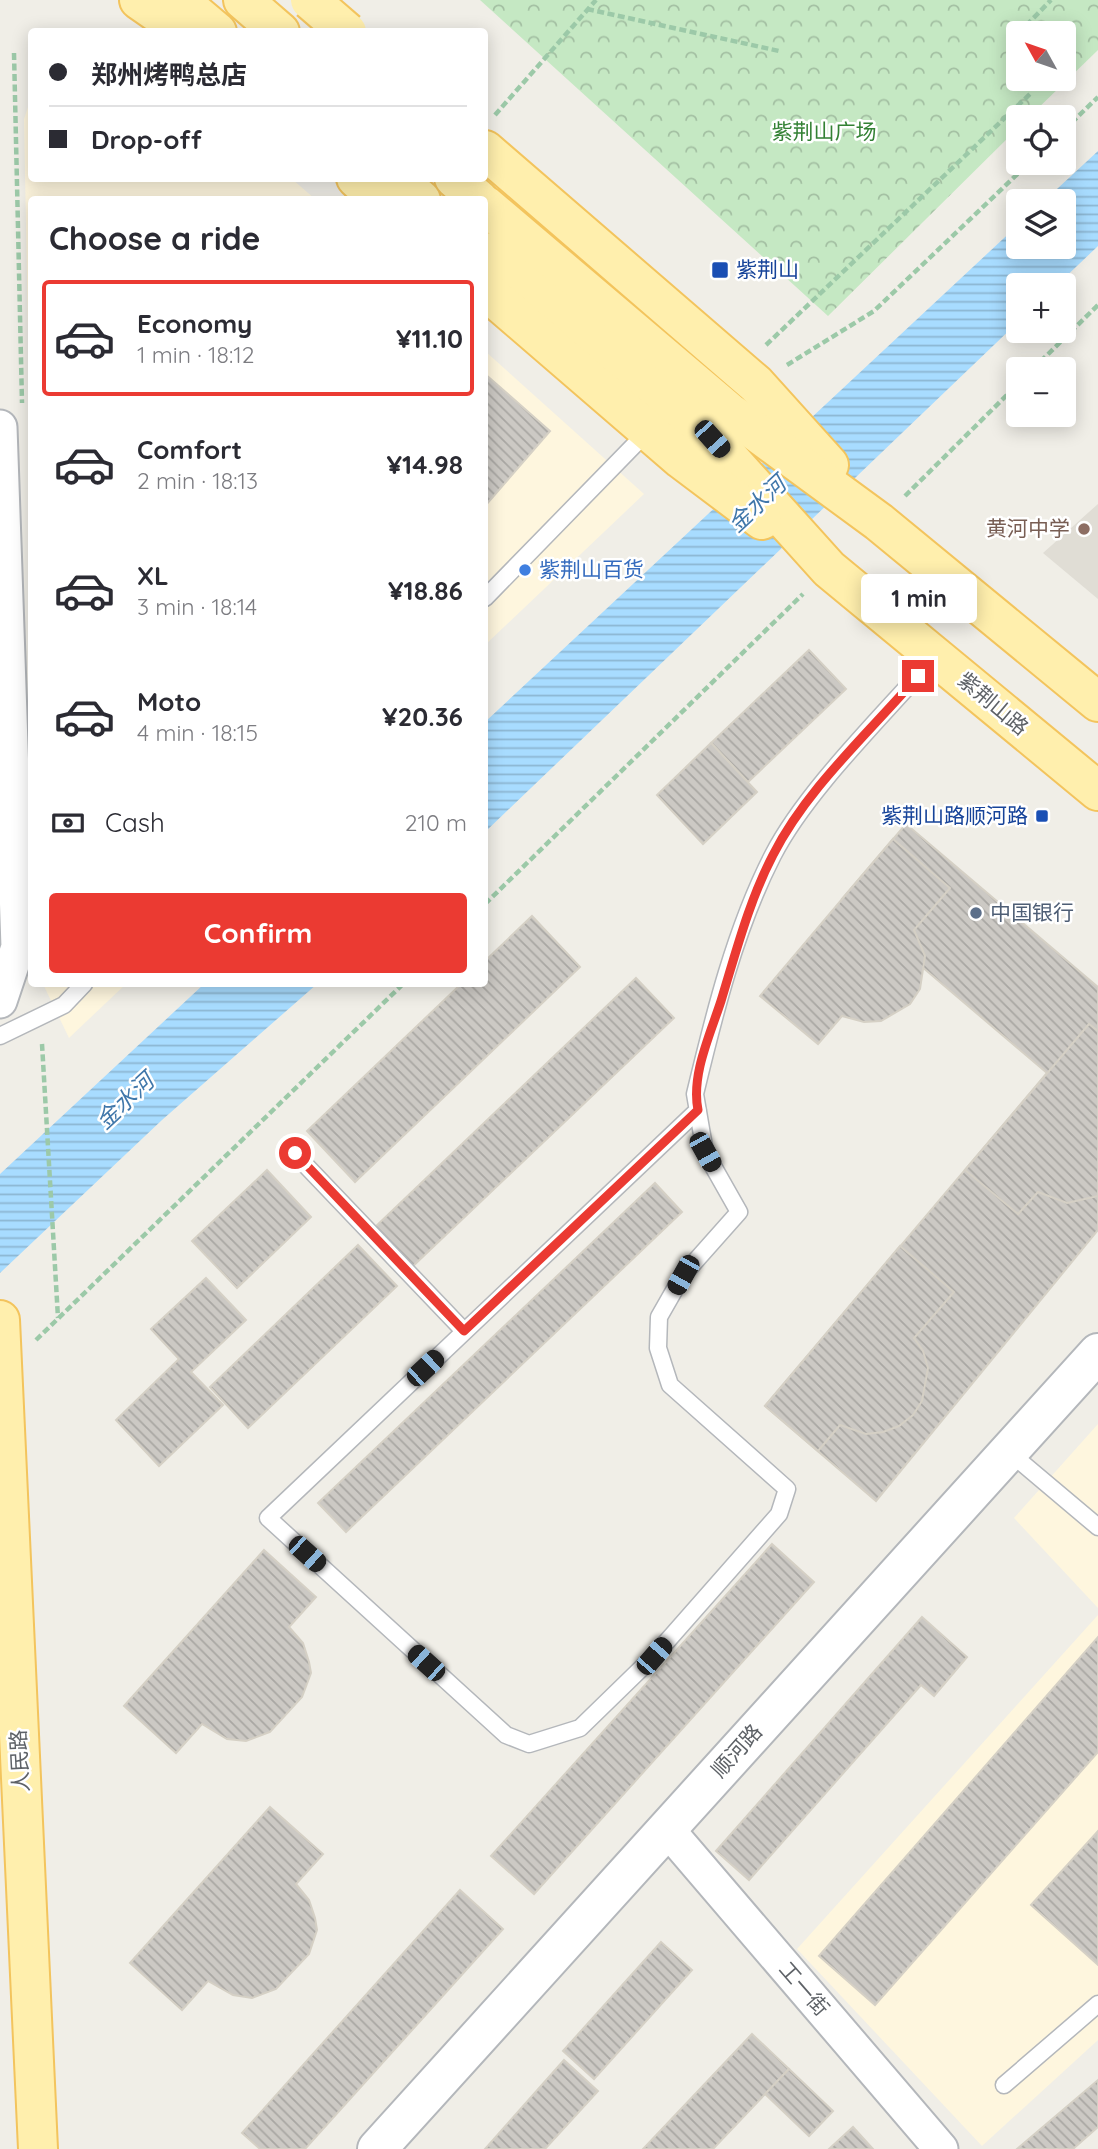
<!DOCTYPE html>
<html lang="en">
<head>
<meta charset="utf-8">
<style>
  :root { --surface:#fff; --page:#f7f7f7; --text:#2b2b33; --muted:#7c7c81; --line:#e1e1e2; --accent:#eb3a32 }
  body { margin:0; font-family:Quicksand,"Noto Sans SC",sans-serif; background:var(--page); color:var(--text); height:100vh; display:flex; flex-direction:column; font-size:26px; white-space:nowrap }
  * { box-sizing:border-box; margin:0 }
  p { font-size:23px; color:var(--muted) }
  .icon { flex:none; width:38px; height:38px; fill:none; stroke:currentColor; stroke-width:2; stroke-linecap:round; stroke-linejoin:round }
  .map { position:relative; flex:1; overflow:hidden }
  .panel { position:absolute; left:28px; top:196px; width:460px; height:791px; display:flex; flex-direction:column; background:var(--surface); border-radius:7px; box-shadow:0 4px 18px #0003 }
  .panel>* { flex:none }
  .top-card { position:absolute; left:28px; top:28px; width:460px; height:154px; border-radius:7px; box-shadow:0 4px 18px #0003; display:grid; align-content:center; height:154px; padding:0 21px; background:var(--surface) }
  .needle { width:46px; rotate:310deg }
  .controls { position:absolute; left:1006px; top:21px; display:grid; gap:14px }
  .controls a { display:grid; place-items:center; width:70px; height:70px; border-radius:7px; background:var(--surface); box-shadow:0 4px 18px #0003; font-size:35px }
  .end { position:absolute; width:32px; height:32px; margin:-16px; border:9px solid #eb3a32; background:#fff; box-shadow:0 0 0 4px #fff }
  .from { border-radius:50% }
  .bubble { position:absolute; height:49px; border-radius:7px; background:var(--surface); box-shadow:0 4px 18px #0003; font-size:23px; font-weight:800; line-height:49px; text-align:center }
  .car { position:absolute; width:21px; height:42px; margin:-21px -10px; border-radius:9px; box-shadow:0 0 5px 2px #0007; background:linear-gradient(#222 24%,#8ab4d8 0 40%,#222 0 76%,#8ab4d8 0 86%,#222 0) }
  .top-card b { display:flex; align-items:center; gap:24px; height:66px; font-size:26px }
  .top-card b+b { border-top:2px solid var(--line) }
  .top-card i { width:18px; height:18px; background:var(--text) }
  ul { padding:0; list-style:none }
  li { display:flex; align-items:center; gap:21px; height:116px; margin:0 14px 10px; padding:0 7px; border:4px solid transparent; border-radius:7px }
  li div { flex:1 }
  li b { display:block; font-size:26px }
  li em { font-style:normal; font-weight:800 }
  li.current { border-color:var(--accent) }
  li>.icon { width:63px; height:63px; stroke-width:1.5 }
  h2 { padding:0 21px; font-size:32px; line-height:84px }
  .pay { display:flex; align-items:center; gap:18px; height:77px; padding:0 21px; font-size:26px }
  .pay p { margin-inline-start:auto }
  .primary-button { display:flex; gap:14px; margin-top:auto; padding:14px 21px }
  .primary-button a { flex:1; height:80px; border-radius:7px; background:var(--accent); color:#fff; font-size:28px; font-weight:800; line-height:80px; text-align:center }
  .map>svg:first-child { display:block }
  .commercial { fill:#fef6de }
  .education { fill:#e0ddd5 }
  .park { fill:url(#park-crowns); fill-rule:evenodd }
  .water { fill:url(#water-rules) }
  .building { fill:url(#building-back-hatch); stroke:#d5d0c5; stroke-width:2 }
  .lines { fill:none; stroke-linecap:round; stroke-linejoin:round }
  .service-casing { stroke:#b4b7bb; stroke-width:19 }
  .minor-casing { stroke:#b4b7bb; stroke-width:37 }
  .tertiary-casing { stroke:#b4b7bb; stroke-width:42 }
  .primary-casing { stroke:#f3c45d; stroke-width:42 }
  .path { stroke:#9cc9a8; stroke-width:4.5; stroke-dasharray:7 3.5; stroke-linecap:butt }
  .service { stroke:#fff; stroke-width:16 }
  .minor { stroke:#fff; stroke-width:33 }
  .tertiary { stroke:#fff; stroke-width:38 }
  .primary { stroke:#ffefad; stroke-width:38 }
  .primary-bridge-casing { stroke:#f3c45d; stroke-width:42; stroke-linecap:butt }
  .primary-bridge { stroke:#ffefad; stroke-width:38 }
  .route { stroke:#eb3a32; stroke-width:9 }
  .transit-dot { fill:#1a4fb4; stroke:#fff; stroke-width:2.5 }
  .education-dot { fill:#8d6e63; stroke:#fff; stroke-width:2.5 }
  .shop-dot { fill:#3f7fe0; stroke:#fff; stroke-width:2.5 }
  .service-dot { fill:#5c6f8a; stroke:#fff; stroke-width:2.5 }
  .labels { text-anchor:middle; stroke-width:5; stroke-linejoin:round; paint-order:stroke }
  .park-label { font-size:21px; fill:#338134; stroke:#fff }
  .transit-label { font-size:21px; fill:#164399; stroke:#fff; text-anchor:start }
  .education-label { font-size:21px; fill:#785e54; stroke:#fff; text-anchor:end }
  .shop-label { font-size:21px; fill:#366cbe; stroke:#fff; text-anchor:start }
  .street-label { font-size:21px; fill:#5e6267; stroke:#fff }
  .service-label { font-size:21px; fill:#4e5e75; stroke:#fff; text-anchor:start }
  .water-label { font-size:23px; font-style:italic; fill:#4077aa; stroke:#fff }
</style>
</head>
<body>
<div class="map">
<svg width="1098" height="2149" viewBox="0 0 1098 2149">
  <defs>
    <pattern id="park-crowns" width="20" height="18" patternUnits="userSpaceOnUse" patternTransform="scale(1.75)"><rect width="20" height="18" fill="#c5e8c3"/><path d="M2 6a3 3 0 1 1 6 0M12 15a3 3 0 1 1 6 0" fill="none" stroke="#a3bfa2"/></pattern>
    <pattern id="water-rules" width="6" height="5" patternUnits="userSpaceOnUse" patternTransform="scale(1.75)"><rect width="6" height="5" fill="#a8dcff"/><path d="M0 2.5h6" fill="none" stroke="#8cb6d2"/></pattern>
    <pattern id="building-back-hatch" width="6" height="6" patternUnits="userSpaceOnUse" patternTransform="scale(1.75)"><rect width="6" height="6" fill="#ccc9c4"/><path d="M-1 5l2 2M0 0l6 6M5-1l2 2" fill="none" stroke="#a9a7a3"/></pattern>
  </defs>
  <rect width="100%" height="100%" fill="#f0eee7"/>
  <g class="commercial">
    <path d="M31,98L32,178L292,179L315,199L32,200L31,491L24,119Z"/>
    <path d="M485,351L644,494L485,645Z"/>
    <path d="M43,984H126L69,1038Z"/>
    <path d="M1098,1424V1608L1014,1518Z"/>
    <path d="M1098,1615V2040L982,2146L797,1949Z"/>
  </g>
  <path class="education" d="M1098,504V599L1043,553Z"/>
  <path class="park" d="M480,0H1098V50L1029,117H1018V128L828,316ZM1018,33H1064V79H1018Z"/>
  <g class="water">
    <path d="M1098,151V246L1057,285H1018V322L485,832V722L1018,225V247H1064V201H1044Z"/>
    <path d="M204,984H317L162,1120L0,1273V1174Z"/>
  </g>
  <g class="building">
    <path d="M485,374L550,431L485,506Z"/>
    <path d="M809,650L846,689L748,782L711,743Z"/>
    <path d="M711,743L757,792L703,844L657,795Z"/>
    <path d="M906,824L1098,987V1230L876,1501L765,1406L1047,1073L842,899Z"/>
    <path d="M893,839L950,888L914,930L925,956L920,989L910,1004L881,1021L864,1022L842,1016L818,1044L760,996Z"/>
    <path d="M532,916L580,967L355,1182L307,1131L461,984H485V961Z"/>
    <path d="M636,978L674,1018L412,1267L374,1228Z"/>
    <path d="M1089,1024L1098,1031V1196L1067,1203L1038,1192L1018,1214L965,1170Z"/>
    <path d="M267,1170L311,1217L237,1288L192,1241Z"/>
    <path d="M655,1183L682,1212L346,1532L318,1503Z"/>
    <path d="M358,1245L397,1286L248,1428L210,1387Z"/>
    <path d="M900,1246L954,1292L914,1338L923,1351L928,1368L922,1401L913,1415L899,1426L883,1432L866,1434L840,1425L818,1451L765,1406Z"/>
    <path d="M206,1278L246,1320L191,1372L223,1405L159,1466L116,1420L179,1359L151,1329Z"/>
    <path d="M772,1544L814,1582L534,1894L491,1856Z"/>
    <path d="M264,1550L316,1597L289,1627L303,1643L309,1662L311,1673L302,1697L270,1732L246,1741L227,1739L202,1724L176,1753L124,1706Z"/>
    <path d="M922,1617L967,1657L934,1696L921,1685L749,1880L716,1851Z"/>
    <path d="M1098,1637V1752L875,2005L819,1956Z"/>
    <path d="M270,1807L323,1854L296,1884L309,1900L315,1918L317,1930L309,1954L276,1989L252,1998L233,1995L208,1981L182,2010L130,1963Z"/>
    <path d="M1098,1831V1965L1031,1905Z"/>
    <path d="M460,1890L503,1929L305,2149H260L242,2133Z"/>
    <path d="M661,1942L692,1970L594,2079L563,2051Z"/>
    <path d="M752,2034L789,2069L713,2149H643Z"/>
    <path d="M564,2060L598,2091L545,2149H485Z"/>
    <path d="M789,2069L833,2111L809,2136L765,2094Z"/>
    <path d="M1098,2080V2127L1073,2149H1017Z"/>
    <path d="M853,2127L873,2149H829Z"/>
  </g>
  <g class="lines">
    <defs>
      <g id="service">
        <path d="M485,598L648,431"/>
        <path d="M0,1036L64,1005L84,984"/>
        <path d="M698,1110L268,1518L506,1735L529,1744L580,1728L654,1656L779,1514L787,1489L670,1385L658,1348L659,1317L683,1275L739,1212L705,1152L695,1094C714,1015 735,929 773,855C807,789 885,714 935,656"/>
        <path d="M294,1153L464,1331"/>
        <path d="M1009,1452L1098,1527"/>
        <path d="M1004,2085L1098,2004"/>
      </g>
      <g id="minor">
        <path d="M0,427L18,947L0,1001"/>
        <path d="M667,1829L941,2149"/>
      </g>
      <path id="tertiary" d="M377,2149L1098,1353"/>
      <g id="primary">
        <path d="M139,0L185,32"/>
        <path d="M179,0L217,32"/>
        <path d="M243,0L280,32"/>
        <path d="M485,150L756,384L829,465"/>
        <path d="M356,178L380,200"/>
        <path d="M396,178L421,200"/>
        <path d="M454,178L479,200"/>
        <path d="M485,205L729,412L879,522L1098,702"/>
        <path d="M485,252L712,439L829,569L1098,791"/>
        <path d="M485,290L681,459L762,520"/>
        <path d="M0,1320L38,2149"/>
      </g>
    </defs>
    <use href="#service" class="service-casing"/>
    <use href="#minor" class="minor-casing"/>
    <use href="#tertiary" class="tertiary-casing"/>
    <use href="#primary" class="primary-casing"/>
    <g class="path">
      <path d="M587,9L779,51"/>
      <path d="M1019,33L1051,0"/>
      <path d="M1018,34L1012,41L1018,52"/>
      <path d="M14,53L22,403"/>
      <path d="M495,115L596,0"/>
      <path d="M1064,130L1098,97"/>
      <path d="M766,345L1030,94L1032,79"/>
      <path d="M787,365L874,311L1029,163"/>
      <path d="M1033,369L1098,305"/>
      <path d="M905,496L1018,384"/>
      <path d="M485,904L803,594"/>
      <path d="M42,1044L58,1318"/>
      <path d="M36,1340L403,984"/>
    </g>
    <use href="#service" class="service"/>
    <use href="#minor" class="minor"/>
    <use href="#tertiary" class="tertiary"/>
    <use href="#primary" class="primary"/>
    <defs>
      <path id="primary-bridge" d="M310,0L347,32"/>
    </defs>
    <use href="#primary-bridge" class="primary-bridge-casing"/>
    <use href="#primary-bridge" class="primary-bridge"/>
  </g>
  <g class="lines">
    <path class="route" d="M295,1153L464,1331L698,1110C691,1075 710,1035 721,1001C736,952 749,901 773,855C807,788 869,733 918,676"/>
  </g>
  <g class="transit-dot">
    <rect x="711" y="261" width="18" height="18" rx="3.5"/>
    <rect x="1035" y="809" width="14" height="14" rx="3.5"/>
  </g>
  <circle class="education-dot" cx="1084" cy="529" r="7"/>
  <circle class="shop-dot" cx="525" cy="570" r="7"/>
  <circle class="service-dot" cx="976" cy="913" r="7"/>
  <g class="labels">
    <g class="park-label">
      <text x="824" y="139">紫荆山广场</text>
    </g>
    <g class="transit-label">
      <text x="736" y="277">紫荆山</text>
      <text x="1028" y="823" text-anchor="end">紫荆山路顺河路</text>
    </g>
    <g class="education-label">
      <text x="1070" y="536">黄河中学</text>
    </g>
    <g class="shop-label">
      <text x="539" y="577">紫荆山百货</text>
    </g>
    <g class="street-label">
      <text transform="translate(993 704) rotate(40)" y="7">紫荆山路</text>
      <text transform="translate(737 1751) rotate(-48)" y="7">顺河路</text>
      <text transform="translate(20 1761) rotate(-93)" y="7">人民路</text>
      <text transform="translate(804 1989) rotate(49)" y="7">工一街</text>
    </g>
    <g class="service-label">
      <text x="990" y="920">中国银行</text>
    </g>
    <g class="water-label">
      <text transform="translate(757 504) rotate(-43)" y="8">金水河</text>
      <text transform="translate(125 1101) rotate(-43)" y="8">金水河</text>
    </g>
  </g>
</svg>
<div class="controls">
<a><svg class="needle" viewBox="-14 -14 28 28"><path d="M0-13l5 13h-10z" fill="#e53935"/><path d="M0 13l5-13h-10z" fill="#7c7c81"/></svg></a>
<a><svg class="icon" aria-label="locate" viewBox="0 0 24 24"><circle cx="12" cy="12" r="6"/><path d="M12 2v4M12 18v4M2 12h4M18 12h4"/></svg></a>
<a><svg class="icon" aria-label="layers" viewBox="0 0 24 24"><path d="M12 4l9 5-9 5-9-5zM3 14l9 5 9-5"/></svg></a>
<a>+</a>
<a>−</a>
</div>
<i class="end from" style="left:295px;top:1153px"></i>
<i class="end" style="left:918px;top:676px"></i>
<div class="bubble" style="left:861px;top:574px;width:116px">1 min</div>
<i class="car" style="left:712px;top:439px;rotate:138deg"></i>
<i class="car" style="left:705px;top:1152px;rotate:151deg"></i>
<i class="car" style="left:683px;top:1275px;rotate:209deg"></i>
<i class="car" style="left:425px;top:1368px;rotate:47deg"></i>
<i class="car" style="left:307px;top:1554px;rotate:132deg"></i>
<i class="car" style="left:654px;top:1656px;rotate:41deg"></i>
<i class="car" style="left:426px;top:1663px;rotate:312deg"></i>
<div class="top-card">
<b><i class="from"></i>郑州烤鸭总店</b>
<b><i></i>Drop-off</b>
</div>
<section class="panel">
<h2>Choose a ride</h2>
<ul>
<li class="current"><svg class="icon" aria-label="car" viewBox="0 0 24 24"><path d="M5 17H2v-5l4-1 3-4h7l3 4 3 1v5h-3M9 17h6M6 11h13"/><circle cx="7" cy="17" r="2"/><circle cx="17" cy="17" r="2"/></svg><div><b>Economy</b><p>1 min · 18:12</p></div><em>¥11.10</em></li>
<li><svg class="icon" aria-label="car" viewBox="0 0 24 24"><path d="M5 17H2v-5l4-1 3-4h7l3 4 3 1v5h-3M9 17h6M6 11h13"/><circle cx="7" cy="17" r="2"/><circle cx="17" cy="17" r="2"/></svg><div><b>Comfort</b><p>2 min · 18:13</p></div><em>¥14.98</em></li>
<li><svg class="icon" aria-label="car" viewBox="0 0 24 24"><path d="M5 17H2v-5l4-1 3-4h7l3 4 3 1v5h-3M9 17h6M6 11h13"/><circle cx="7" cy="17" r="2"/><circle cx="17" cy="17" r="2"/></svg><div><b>XL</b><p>3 min · 18:14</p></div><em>¥18.86</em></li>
<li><svg class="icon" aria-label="car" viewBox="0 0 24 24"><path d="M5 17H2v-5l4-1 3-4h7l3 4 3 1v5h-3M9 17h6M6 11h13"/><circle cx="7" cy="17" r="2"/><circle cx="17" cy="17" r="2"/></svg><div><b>Moto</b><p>4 min · 18:15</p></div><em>¥20.36</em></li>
</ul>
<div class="pay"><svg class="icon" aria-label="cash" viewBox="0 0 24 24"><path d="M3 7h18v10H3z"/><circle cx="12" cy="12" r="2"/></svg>Cash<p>210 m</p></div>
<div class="primary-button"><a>Confirm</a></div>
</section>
</div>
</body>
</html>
